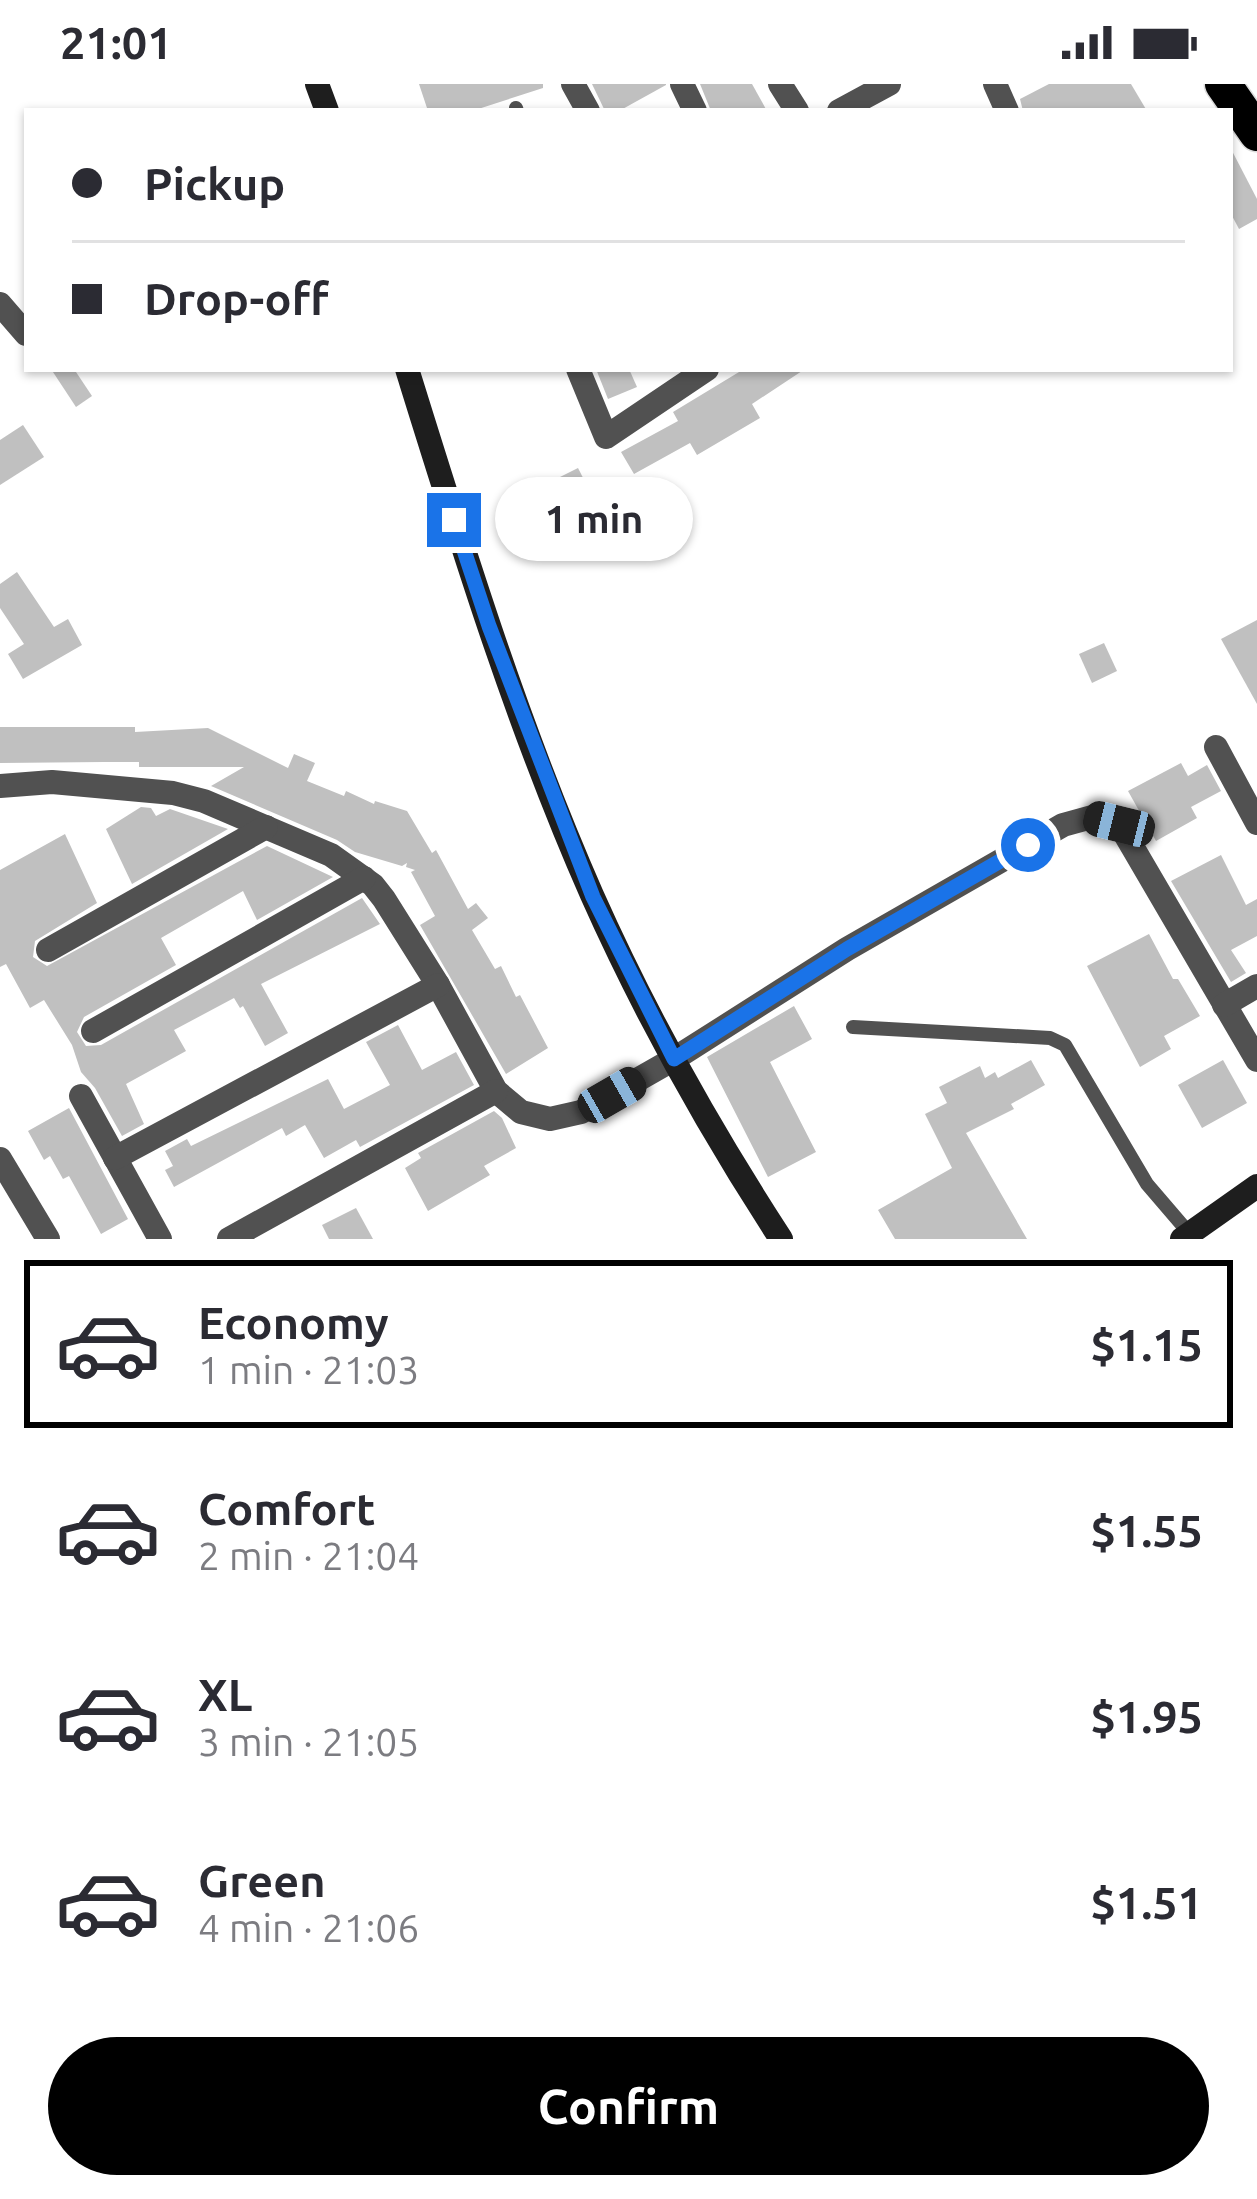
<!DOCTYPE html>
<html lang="en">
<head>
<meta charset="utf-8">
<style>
  :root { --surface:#fff; --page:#f2f2f3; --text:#2b2b33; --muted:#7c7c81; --line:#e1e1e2; --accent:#000 }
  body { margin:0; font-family:Ubuntu,sans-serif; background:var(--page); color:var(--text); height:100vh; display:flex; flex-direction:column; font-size:45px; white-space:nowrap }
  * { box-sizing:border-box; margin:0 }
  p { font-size:39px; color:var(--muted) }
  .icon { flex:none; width:66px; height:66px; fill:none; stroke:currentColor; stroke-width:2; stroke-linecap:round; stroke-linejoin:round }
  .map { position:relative; height:1155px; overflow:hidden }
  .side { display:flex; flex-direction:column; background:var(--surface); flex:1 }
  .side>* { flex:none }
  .hud { position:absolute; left:24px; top:24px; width:1209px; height:264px; border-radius:0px; box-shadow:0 3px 9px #0004; display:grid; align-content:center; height:264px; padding:0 48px; background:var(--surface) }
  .end { position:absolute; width:54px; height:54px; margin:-27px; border:15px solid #1a73e8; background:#fff; box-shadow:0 0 0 6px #fff }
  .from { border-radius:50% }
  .bubble { position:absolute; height:84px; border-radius:42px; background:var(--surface); box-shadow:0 3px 9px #0004; font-size:39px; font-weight:600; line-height:84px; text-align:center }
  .car { position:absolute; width:36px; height:72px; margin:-36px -18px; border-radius:15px; box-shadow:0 0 9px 3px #0007; background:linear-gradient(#222 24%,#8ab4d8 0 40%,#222 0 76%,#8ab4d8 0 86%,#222 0) }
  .hud b { display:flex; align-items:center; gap:42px; height:114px; font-size:45px }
  .hud b+b { border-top:3px solid var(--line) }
  .hud i { width:30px; height:30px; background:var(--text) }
  ul { padding:21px 0 0; list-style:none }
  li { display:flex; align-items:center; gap:36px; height:168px; margin:0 24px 18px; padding:0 24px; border:6px solid transparent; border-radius:0px }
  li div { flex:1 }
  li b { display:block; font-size:45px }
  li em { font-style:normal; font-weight:600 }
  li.active { border-color:var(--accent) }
  li>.icon { width:108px; height:108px; stroke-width:1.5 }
  .button { display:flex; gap:24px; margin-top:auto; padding:24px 48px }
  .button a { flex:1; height:138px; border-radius:72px; background:var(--accent); color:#fff; font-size:48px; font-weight:600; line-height:138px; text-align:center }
  .status { display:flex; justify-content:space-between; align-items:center; height:84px; padding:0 60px; background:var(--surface); direction:ltr }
  .status svg { height:33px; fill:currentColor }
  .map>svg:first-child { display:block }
  .building { fill:#c0c0c0 }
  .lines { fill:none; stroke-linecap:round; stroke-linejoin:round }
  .highway-casing { stroke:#dbdbdb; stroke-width:39 }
  .lane { stroke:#515151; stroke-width:14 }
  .street { stroke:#515151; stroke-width:24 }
  .secondary { stroke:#1e1e1e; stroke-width:24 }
  .highway { stroke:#000; stroke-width:36 }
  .route { stroke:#1a73e8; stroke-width:15 }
</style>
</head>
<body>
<div class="status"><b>21:01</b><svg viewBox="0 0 49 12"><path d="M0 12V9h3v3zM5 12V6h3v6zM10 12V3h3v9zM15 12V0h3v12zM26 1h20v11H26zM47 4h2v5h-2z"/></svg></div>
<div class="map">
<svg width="1257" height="1155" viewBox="0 0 1257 1155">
  <rect width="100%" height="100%" fill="#fff"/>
  <g class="building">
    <path d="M419,0H543V4L472,27H428Z"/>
    <path d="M592,0H666V1L619,27H605Z"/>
    <path d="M700,0H752L767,27H711Z"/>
    <path d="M1049,0H1131L1147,27H1023L1020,15Z"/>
    <path d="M1230,63L1257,115V135L1239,145L1230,128Z"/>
    <path d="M51,285H74L92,312L76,323Z"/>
    <path d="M596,285H629L637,303L608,315Z"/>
    <path d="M744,285H805L752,320L760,334L697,371L690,359L634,390L621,368L678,337L673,328Z"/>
    <path d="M23,341L44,373L0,401V356Z"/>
    <path d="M578,384L598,423L560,442L540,403Z"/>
    <path d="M17,488L54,543L68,535L82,561L23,595L8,570L24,560L0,524V500Z"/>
    <path d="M1257,536V620L1221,555Z"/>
    <path d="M1104,559L1117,587L1092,599L1079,570Z"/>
    <path d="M0,643H135V648L208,644L288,684L294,670L315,679L307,697L344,712L346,707L374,720L375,717L407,727L432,769L436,766L468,825L476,819L488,834L472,846L495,885L501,882L516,913L520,911L548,964L506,990L420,841L435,832L411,788L415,786L406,783L407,779L402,782L355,768L337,756L211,702L244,683H139V678H104L0,679Z"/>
    <path d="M1181,679L1188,692L1207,681L1221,707L1191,723L1197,734L1156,757L1128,707Z"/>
    <path d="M141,723L151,724L156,732L170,725L228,745L132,800L106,745Z"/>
    <path d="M65,750L97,819L35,857L33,873L47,882L267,762L333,793L257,836L243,807L161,854L176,881L84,933L77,948L86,962L101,961L362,814L380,840L261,900L288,949L265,962L243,922L240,924L234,914L174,946L186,967L126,1000L144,1040L122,1052L95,1004L81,988L72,961L44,916L30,924L6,880L0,883V786Z"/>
    <path d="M1221,771L1246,821L1257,815V852L1231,866L1246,889L1231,898L1171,797Z"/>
    <path d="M1149,850L1173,895H1178L1200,932L1164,952L1171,965L1140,983L1087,882Z"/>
    <path d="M794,922L812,955L770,978L816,1068L768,1093L707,973Z"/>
    <path d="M398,941L422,986L456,968L474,1001L360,1063L356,1056L324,1074L305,1041L286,1052L282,1044L174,1103L165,1086L173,1082L165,1067L187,1055L191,1062L328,995L344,1025L390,1001L366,958Z"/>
    <path d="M1031,976L1045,1001L1011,1020L1014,1025L966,1049L1027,1155H895L878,1126L952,1084L925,1030L947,1019L939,1003L980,982L985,994L995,988L998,994Z"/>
    <path d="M1223,976L1247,1019L1202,1044L1178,1001Z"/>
    <path d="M69,1024L128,1135L101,1150L69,1092L63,1095L50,1072L44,1076L28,1047Z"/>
    <path d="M494,1027L502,1034L516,1064L484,1082L490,1091L428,1127L405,1084L421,1074L418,1069Z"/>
    <path d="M356,1124L373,1155H329L322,1141Z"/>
  </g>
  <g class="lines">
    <defs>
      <path id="highway" d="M1223,0L1257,49"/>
    </defs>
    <use href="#highway" class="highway-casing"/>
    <g class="lane">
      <path d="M516,24L517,27"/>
      <path d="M853,943L1050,954L1065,961L1147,1100L1189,1149"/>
    </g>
    <g class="street">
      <path d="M573,0L588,27"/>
      <path d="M682,0L695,27"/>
      <path d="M780,0L797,27"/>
      <path d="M995,0L1007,27"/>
      <path d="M839,27L889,0"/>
      <path d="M0,220L26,250"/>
      <path d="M578,285L606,353L707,285"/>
      <path d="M1216,663L1257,739"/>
      <path d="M0,702L52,698L173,709L204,717L331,771L373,801L384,815L438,901L496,1007L521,1028L550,1035L581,1028L674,975L847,865L1063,741L1092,733L1119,740L1257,976"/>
      <path d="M48,866L266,743"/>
      <path d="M1224,921L1257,902"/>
      <path d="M93,947L364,794"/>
      <path d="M81,1012L160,1155"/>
      <path d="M115,1074L438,901"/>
      <path d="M0,1075L48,1155"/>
      <path d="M229,1155L496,1007"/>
    </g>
    <g class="secondary">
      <path d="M317,0L327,27"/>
      <path d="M407,285C462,462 517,641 592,811C645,930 710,1046 781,1155"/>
      <path d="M1182,1155L1257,1102"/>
    </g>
    <use href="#highway" class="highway"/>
  </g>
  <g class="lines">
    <path class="route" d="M454,436L489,542L593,813L674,975L847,865L1028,761"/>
  </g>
</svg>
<i class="end from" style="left:1028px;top:761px"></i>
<i class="end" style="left:454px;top:436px"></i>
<div class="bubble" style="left:495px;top:393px;width:198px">1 min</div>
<i class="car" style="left:1119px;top:740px;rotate:284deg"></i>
<i class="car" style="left:612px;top:1011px;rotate:60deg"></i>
<div class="hud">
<b><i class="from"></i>Pickup</b>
<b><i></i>Drop-off</b>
</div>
</div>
<section class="side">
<ul>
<li class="active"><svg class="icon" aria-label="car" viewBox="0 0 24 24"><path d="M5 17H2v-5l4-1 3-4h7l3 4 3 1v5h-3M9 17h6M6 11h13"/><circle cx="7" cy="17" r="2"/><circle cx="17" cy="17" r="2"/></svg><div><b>Economy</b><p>1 min · 21:03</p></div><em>$1.15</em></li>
<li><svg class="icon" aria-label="car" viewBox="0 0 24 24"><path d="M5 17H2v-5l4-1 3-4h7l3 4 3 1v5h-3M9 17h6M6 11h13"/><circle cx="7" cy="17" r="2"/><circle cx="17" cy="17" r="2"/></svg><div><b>Comfort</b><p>2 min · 21:04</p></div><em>$1.55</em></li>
<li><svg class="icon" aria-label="car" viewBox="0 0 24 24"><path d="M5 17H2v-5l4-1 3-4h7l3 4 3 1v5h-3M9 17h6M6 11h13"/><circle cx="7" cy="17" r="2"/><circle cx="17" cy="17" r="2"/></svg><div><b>XL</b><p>3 min · 21:05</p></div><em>$1.95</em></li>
<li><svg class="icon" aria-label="car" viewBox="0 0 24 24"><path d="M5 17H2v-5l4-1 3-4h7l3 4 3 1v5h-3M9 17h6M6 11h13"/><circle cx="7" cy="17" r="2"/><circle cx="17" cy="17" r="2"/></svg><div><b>Green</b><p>4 min · 21:06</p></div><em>$1.51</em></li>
</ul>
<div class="button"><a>Confirm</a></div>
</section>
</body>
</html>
